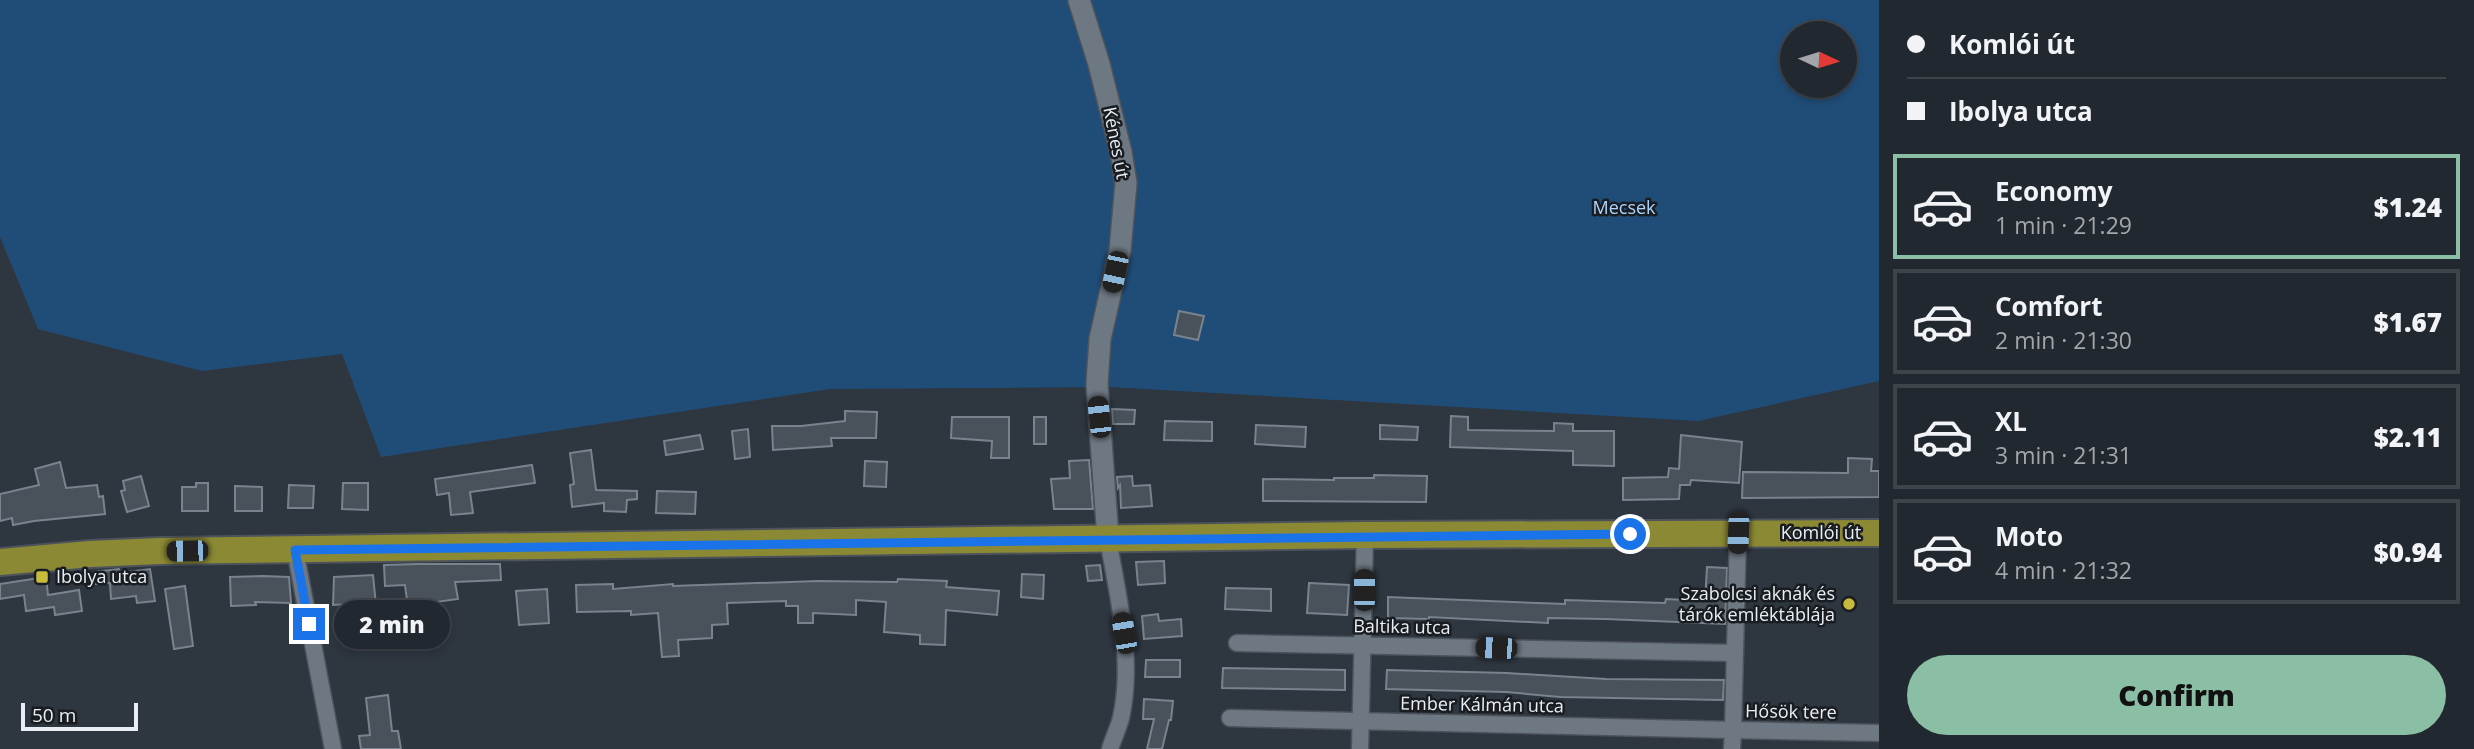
<!DOCTYPE html>
<html lang="en">
<head>
<meta charset="utf-8">
<style>
  :root { --surface:#22282f; --page:#2e343b; --text:#f1f3f6; --muted:#a2a6aa; --line:#3f444b; --accent:#8abfa5 }
  body { margin:0; font-family:"Open Sans",sans-serif; background:var(--page); color:var(--text); height:100vh; display:flex; flex-direction:column; font-size:26px; white-space:nowrap }
  * { box-sizing:border-box; margin:0 }
  p { font-size:23px; color:var(--muted) }
  .icon { flex:none; width:38px; height:38px; fill:none; stroke:currentColor; stroke-width:2; stroke-linecap:round; stroke-linejoin:round }
  .map { position:relative; flex:1; overflow:hidden }
  .panel { display:flex; flex-direction:column; background:var(--surface); width:595px }
  .panel>* { flex:none }
  .top-card { display:grid; align-content:center; height:154px; padding:0 28px; background:var(--surface) }
  .needle { width:46px; rotate:94deg }
  .buttons { position:absolute; left:1780px; top:21px; display:grid; gap:14px }
  .buttons a { display:grid; place-items:center; width:77px; height:77px; border-radius:50%; background:var(--surface); box-shadow:0 4px 10px #0003,0 0 0 2px var(--line); font-size:35px }
  .scale { position:absolute; left:21px; bottom:18px; width:117px; box-sizing:border-box; padding-left:7px; border:4px solid #e9eef4; border-top:0; font-size:19px; line-height:24px; white-space:nowrap; color:#e9eef4; -webkit-text-stroke:5px #191d21; paint-order:stroke }
  .end { position:absolute; width:32px; height:32px; margin:-16px; border:9px solid #1a73e8; background:#fff; box-shadow:0 0 0 4px #fff }
  .from { border-radius:50% }
  .bubble { position:absolute; height:49px; border-radius:24px; background:var(--surface); box-shadow:0 4px 10px #0003,0 0 0 2px var(--line); font-size:23px; font-weight:800; line-height:49px; text-align:center }
  .car { position:absolute; width:21px; height:42px; margin:-21px -10px; border-radius:9px; box-shadow:0 0 5px 2px #0007; background:linear-gradient(#222 24%,#8ab4d8 0 40%,#222 0 76%,#8ab4d8 0 86%,#222 0) }
  .top-card b { display:flex; align-items:center; gap:24px; height:66px; font-size:26px }
  .top-card b+b { border-top:2px solid var(--line) }
  .top-card i { width:18px; height:18px; background:var(--text) }
  ul { padding:0; list-style:none }
  li { display:flex; align-items:center; gap:21px; height:105px; margin:0 14px 10px; padding:0 14px; border:4px solid var(--line); border-radius:0px }
  li div { flex:1 }
  li b { display:block; font-size:26px }
  li em { font-style:normal; font-weight:800 }
  li.on { border-color:var(--accent) }
  li>.icon { width:63px; height:63px; stroke-width:1.5 }
  .button { display:flex; gap:14px; margin-top:auto; padding:14px 28px }
  .button a { flex:1; height:80px; border-radius:42px; background:var(--accent); color:#111; font-size:28px; font-weight:800; line-height:80px; text-align:center }
  main { display:flex; flex:1; min-height:0 }
  .map>svg:first-child { display:block }
  .green { fill:#204d78; fill-rule:evenodd }
  .building { fill:#49515b; stroke:#79838d; stroke-width:2 }
  .lines { fill:none; stroke-linecap:round; stroke-linejoin:round }
  .minor-casing { stroke:#4d535b; stroke-width:19 }
  .tertiary-casing { stroke:#4d535b; stroke-width:24 }
  .primary-casing { stroke:#4d535b; stroke-width:30 }
  .minor { stroke:#6e7882; stroke-width:16 }
  .tertiary { stroke:#6e7882; stroke-width:21 }
  .primary { stroke:#8c8934; stroke-width:26 }
  .route { stroke:#1a73e8; stroke-width:9 }
  .poi-dot { fill:#c8bb3b; stroke:#191d21; stroke-width:2.5 }
  .labels { text-anchor:middle; stroke-width:5; stroke-linejoin:round; paint-order:stroke }
  .street-label { font-size:18px; fill:#e9eef4; stroke:#191d21 }
  .park-label { font-size:18px; fill:#acd4ff; stroke:#191d21 }
  .poi-label { font-size:18px; fill:#e9eef4; stroke:#191d21; text-anchor:start }
</style>
</head>
<body>
<main>
<div class="map">
<svg width="1879" height="749" viewBox="0 0 1879 749">
  <rect width="100%" height="100%" fill="#2e363f"/>
  <path class="green" d="M0,0H1879V381L1698,421L1110,387L830,389L381,457L342,354L202,371L38,329L0,237ZM1792,33H1844V86H1792Z"/>
  <g class="building">
    <path d="M1179,311L1204,316L1198,340L1174,335Z"/>
    <path d="M1112,409L1135,410L1134,424H1113Z"/>
    <path d="M845,411L877,412L876,438H831L832,446L773,450L772,426H801L845,421Z"/>
    <path d="M1451,416L1468,417V430L1554,431V423L1573,424V431H1614V466L1573,465V451L1450,447Z"/>
    <path d="M952,417H1009V458H991L992,441L951,438Z"/>
    <rect x="1034" y="417" width="12" height="27"/>
    <path d="M1165,421L1212,422V441L1164,440Z"/>
    <path d="M1256,425L1306,427L1305,447L1255,444Z"/>
    <path d="M1380,425L1418,427L1417,440L1380,439Z"/>
    <path d="M748,429L750,457L735,459L732,431Z"/>
    <path d="M700,435L703,449L666,455L664,441Z"/>
    <path d="M1681,435L1742,442L1739,483L1691,480L1690,485H1680L1679,499L1623,500V478L1668,477L1669,468L1679,469Z"/>
    <path d="M591,450L596,490L637,491V499L627,500L626,512L604,511V503L572,507L570,485L574,484L570,453Z"/>
    <path d="M1848,458L1872,459L1871,471H1879V497L1742,498L1743,472L1848,473Z"/>
    <path d="M1089,460L1093,509H1054L1051,479L1070,478L1069,461Z"/>
    <path d="M865,461L887,462L886,487L864,486Z"/>
    <path d="M60,462L66,488L97,485L99,497L103,496L105,514L34,521L13,525L12,518L0,521V494L39,485L35,469Z"/>
    <path d="M532,465L535,483L470,492L473,513L451,515L449,493L437,495L435,479Z"/>
    <path d="M1374,475L1427,476L1426,502L1263,501V479L1334,480V478H1374Z"/>
    <path d="M141,476L149,506L127,512L121,491L125,490L123,481Z"/>
    <path d="M1132,476L1133,486L1150,485L1152,506L1121,508L1120,485L1118,488L1117,477Z"/>
    <path d="M196,483H208V511H182V487H196Z"/>
    <path d="M343,483H368V510L342,509Z"/>
    <path d="M289,485L314,486L313,508H288Z"/>
    <path d="M235,486L262,487V511H235Z"/>
    <path d="M657,491L696,492L695,514L656,513Z"/>
    <path d="M1164,561L1165,583L1138,585L1136,562Z"/>
    <path d="M419,564H500L501,580L455,582L458,599L421,604L425,629L411,631L405,585L385,586L384,565Z"/>
    <path d="M1100,565L1102,580L1088,581L1086,566Z"/>
    <path d="M1707,567L1727,568L1725,624L1606,619L1548,618V623L1429,617V619L1388,618V597L1565,604V600L1665,603L1666,599L1705,601Z"/>
    <path d="M119,569L120,573L150,569L155,601L137,603L136,596L111,599L110,583L95,584L94,572Z"/>
    <path d="M1022,574L1044,575L1043,599L1021,597Z"/>
    <path d="M373,575L377,615L350,618L348,604L333,605L334,577Z"/>
    <path d="M263,576L289,577L291,603L255,602L256,605L231,606L230,577Z"/>
    <path d="M46,577L48,595L79,590L82,611L55,615L54,607L26,611L24,595L0,599V584Z"/>
    <path d="M898,579L947,581L946,587L999,591L997,615L946,610L945,645L920,644V635L884,632L886,602L856,600V615L813,613V623H798V606H786V601L727,603L728,624L712,625V638L678,640L679,656L662,657L658,613L631,615V611L577,612L576,585L613,584V589L673,584V586L818,581L897,582Z"/>
    <path d="M1309,583L1349,585L1347,615L1307,613Z"/>
    <path d="M185,586L193,646L174,649L165,589Z"/>
    <path d="M1226,588L1271,589V611L1225,609Z"/>
    <path d="M547,589L549,623L519,625L516,591Z"/>
    <path d="M1158,614L1159,621L1181,619L1182,636L1144,639L1142,616Z"/>
    <path d="M1146,660H1180V677H1145Z"/>
    <path d="M1223,668L1345,670V690L1222,688Z"/>
    <path d="M1387,670L1507,673L1606,679L1724,680L1723,700L1560,697L1506,692L1386,689Z"/>
    <path d="M388,695L392,731H398L401,749H361L359,736L370,735L366,698Z"/>
    <path d="M1144,699L1173,701L1171,720H1169L1162,749H1147L1154,719H1143Z"/>
  </g>
  <g class="lines">
    <defs>
      <g id="minor">
        <path d="M1738,533L1733,730L1879,733"/>
        <path d="M1108,539C1118,597 1134,659 1121,718C1118,729 1113,739 1110,749"/>
        <path d="M295,550L333,749"/>
        <path d="M1237,643L1735,653"/>
        <path d="M1230,718L1733,730L1732,749"/>
        <path d="M1360,749L1365,535"/>
      </g>
      <path id="tertiary" d="M1079,0L1099,64L1121,152L1126,183L1120,250L1100,339L1097,384L1108,539"/>
      <path id="primary" d="M0,562L90,554L160,551L1365,535L1879,533"/>
    </defs>
    <use href="#minor" class="minor-casing"/>
    <use href="#tertiary" class="tertiary-casing"/>
    <use href="#primary" class="primary-casing"/>
    <use href="#minor" class="minor"/>
    <use href="#tertiary" class="tertiary"/>
    <use href="#primary" class="primary"/>
  </g>
  <g class="lines">
    <path class="route" d="M309,624L295,550L1630,534"/>
  </g>
  <g class="poi-dot">
    <rect x="35" y="570" width="14" height="14" rx="3.5"/>
    <circle cx="1849" cy="604" r="7"/>
  </g>
  <g class="labels">
    <g class="street-label">
      <text transform="translate(1116 143) rotate(79)" y="6">Kénes út</text>
      <text x="1821" y="539">Komlói út</text>
      <text transform="translate(1402 627) rotate(1)" y="6">Baltika utca</text>
      <text transform="translate(1482 705) rotate(1)" y="6">Ember Kálmán utca</text>
      <text transform="translate(1791 712) rotate(1)" y="6">Hősök tere</text>
    </g>
    <g class="park-label">
      <text x="1624" y="214">Mecsek</text>
    </g>
    <g class="poi-label">
      <text x="56" y="583">Ibolya utca</text>
      <text x="1835" y="600" text-anchor="end">Szabolcsi aknák és<tspan x="1835" dy="21">tárók emléktáblája</tspan></text>
    </g>
  </g>
</svg>
<div class="buttons">
<a><svg class="needle" viewBox="-14 -14 28 28"><path d="M0-13l5 13h-10z" fill="#e53935"/><path d="M0 13l5-13h-10z" fill="#a2a6aa"/></svg></a>
</div>
<div class="scale">50 m</div>
<i class="end from" style="left:1630px;top:534px"></i>
<i class="end" style="left:309px;top:624px"></i>
<div class="bubble" style="left:334px;top:600px;width:116px">2 min</div>
<i class="car" style="left:1115px;top:272px;rotate:192deg"></i>
<i class="car" style="left:1099px;top:417px;rotate:354deg"></i>
<i class="car" style="left:1738px;top:533px;rotate:182deg"></i>
<i class="car" style="left:187px;top:551px;rotate:269deg"></i>
<i class="car" style="left:1364px;top:590px;rotate:0deg"></i>
<i class="car" style="left:1124px;top:633px;rotate:350deg"></i>
<i class="car" style="left:1496px;top:648px;rotate:272deg"></i>
</div>
<section class="panel">
<div class="top-card">
<b><i class="from"></i>Komlói út</b>
<b><i></i>Ibolya utca</b>
</div>
<ul>
<li class="on"><svg class="icon" aria-label="car" viewBox="0 0 24 24"><path d="M5 17H2v-5l4-1 3-4h7l3 4 3 1v5h-3M9 17h6M6 11h13"/><circle cx="7" cy="17" r="2"/><circle cx="17" cy="17" r="2"/></svg><div><b>Economy</b><p>1 min · 21:29</p></div><em>$1.24</em></li>
<li><svg class="icon" aria-label="car" viewBox="0 0 24 24"><path d="M5 17H2v-5l4-1 3-4h7l3 4 3 1v5h-3M9 17h6M6 11h13"/><circle cx="7" cy="17" r="2"/><circle cx="17" cy="17" r="2"/></svg><div><b>Comfort</b><p>2 min · 21:30</p></div><em>$1.67</em></li>
<li><svg class="icon" aria-label="car" viewBox="0 0 24 24"><path d="M5 17H2v-5l4-1 3-4h7l3 4 3 1v5h-3M9 17h6M6 11h13"/><circle cx="7" cy="17" r="2"/><circle cx="17" cy="17" r="2"/></svg><div><b>XL</b><p>3 min · 21:31</p></div><em>$2.11</em></li>
<li><svg class="icon" aria-label="car" viewBox="0 0 24 24"><path d="M5 17H2v-5l4-1 3-4h7l3 4 3 1v5h-3M9 17h6M6 11h13"/><circle cx="7" cy="17" r="2"/><circle cx="17" cy="17" r="2"/></svg><div><b>Moto</b><p>4 min · 21:32</p></div><em>$0.94</em></li>
</ul>
<div class="button"><a>Confirm</a></div>
</section>
</main>
</body>
</html>
